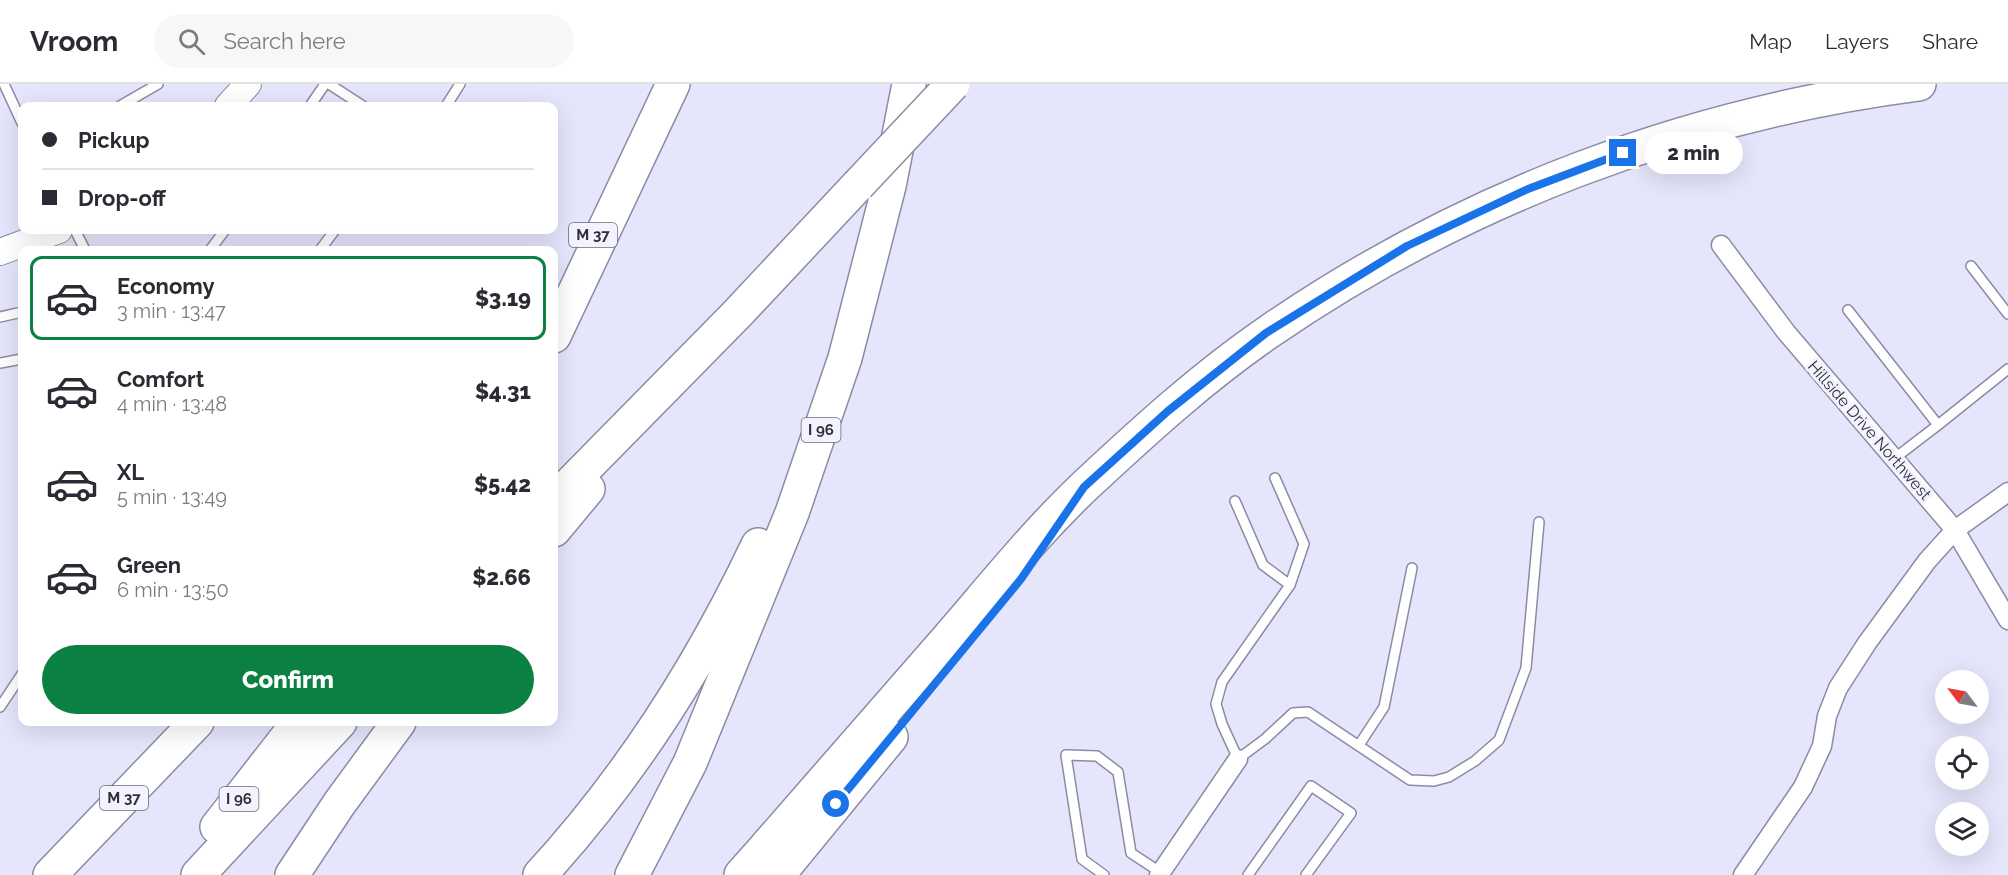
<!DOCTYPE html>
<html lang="en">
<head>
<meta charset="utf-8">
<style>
  :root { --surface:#fff; --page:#f7f7f7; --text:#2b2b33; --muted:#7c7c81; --line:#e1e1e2; --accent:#0b8043 }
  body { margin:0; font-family:Raleway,sans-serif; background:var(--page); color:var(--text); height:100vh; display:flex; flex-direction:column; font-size:22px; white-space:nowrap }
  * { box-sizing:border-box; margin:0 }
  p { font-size:20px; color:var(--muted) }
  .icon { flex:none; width:33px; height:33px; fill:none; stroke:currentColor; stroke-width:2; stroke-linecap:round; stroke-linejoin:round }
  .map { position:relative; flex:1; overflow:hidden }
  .panel { position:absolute; left:18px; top:162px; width:540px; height:480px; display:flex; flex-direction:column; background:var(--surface); border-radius:12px; box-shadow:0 6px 24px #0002 }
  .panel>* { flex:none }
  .hud { position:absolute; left:18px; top:18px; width:540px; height:132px; border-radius:12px; box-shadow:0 6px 24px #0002; display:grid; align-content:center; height:132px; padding:0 24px; background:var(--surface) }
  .needle { width:39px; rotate:302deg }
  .tools { position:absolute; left:1935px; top:586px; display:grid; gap:12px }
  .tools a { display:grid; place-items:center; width:54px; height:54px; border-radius:50%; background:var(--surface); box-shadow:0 6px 24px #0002; font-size:30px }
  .end { position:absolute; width:27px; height:27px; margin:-14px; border:8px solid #1a73e8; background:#fff; box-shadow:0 0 0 3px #fff }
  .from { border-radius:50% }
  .bubble { position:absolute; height:42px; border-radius:21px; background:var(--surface); box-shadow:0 6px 24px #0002; font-size:20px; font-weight:800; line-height:42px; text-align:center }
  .hud b { display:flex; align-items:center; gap:21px; height:57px; font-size:22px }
  .hud b+b { border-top:2px solid var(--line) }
  .hud i { width:15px; height:15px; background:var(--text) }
  ul { padding:10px 0 0; list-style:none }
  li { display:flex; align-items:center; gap:18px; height:84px; margin:0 12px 9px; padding:0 12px; border:3px solid transparent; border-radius:12px }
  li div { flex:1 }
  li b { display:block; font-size:22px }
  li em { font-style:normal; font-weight:800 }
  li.current { border-color:var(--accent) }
  li>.icon { width:54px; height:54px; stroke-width:1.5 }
  .button { display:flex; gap:12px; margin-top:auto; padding:12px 24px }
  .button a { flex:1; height:69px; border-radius:36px; background:var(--accent); color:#fff; font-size:24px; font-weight:800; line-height:69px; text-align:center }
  header { display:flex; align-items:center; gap:36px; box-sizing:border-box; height:84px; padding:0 30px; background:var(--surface); border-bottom:2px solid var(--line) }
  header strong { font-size:28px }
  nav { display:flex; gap:33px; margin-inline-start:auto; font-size:21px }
  .search { width:420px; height:54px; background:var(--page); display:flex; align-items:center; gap:15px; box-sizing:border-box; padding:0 21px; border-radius:33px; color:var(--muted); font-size:22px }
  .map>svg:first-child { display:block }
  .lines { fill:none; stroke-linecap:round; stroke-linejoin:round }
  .lane-casing { stroke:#8c8ba5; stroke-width:12 }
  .street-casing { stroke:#8c8ba5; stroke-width:21 }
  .secondary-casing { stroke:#8c8ba5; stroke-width:28 }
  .highway-casing { stroke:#8c8ba5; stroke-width:36 }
  .lane { stroke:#fff; stroke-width:9 }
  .street { stroke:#fff; stroke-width:18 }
  .secondary { stroke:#fff; stroke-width:26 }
  .highway { stroke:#fff; stroke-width:33 }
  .highway-bridge-casing { stroke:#8c8ba5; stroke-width:36; stroke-linecap:butt }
  .highway-bridge { stroke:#fff; stroke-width:33 }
  .route { stroke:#1a73e8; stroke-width:8 }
  .labels { text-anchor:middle; stroke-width:6; stroke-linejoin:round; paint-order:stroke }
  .shield { fill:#f3f3ff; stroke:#6a6974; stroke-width:1.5 }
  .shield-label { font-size:15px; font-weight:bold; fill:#2f2e39 }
  .street-label { font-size:16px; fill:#2f2e39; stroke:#f3f3ff }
</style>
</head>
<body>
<header>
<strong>Vroom</strong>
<div class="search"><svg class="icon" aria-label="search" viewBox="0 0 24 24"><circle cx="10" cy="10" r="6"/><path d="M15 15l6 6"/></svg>Search here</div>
<nav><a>Map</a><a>Layers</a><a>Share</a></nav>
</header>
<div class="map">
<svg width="2008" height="791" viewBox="0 0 2008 791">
  <rect width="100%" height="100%" fill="#e5e5fb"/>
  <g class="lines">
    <defs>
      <g id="lane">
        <path d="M4,0L22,39"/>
        <path d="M329,0L363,22"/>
        <path d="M120,22L158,0"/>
        <path d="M310,22L325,0"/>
        <path d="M446,22L460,0"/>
        <path d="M75,146L85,166"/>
        <path d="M210,166L225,146"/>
        <path d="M320,166L335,146"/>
        <path d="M1971,182L2008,230"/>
        <path d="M1848,226L1938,341L1895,374"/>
        <path d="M0,233L22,228"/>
        <path d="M0,279L22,275"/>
        <path d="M1938,341L2008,285"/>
        <path d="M1275,394L1304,460L1290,501L1222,598L1216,620L1222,640L1238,675L1265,655L1293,629L1308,628L1410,696L1434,697L1449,693L1475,677L1499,656L1526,584L1539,438"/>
        <path d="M1235,417L1263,481L1290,501"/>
        <path d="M0,623L22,590"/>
        <path d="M1359,661L1384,623L1412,484"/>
        <path d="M1104,791L1082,775L1066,671L1097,672L1118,688L1131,769L1160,788"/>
        <path d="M1248,791L1311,702L1351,729L1306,791"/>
      </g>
      <g id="street">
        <path d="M1721,161L1786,248L1955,446L2008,536"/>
        <path d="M1159,791L1238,675"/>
        <path d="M1743,791L1803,703L1822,662L1827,632L1838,604L1867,559L1927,477L1955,446L2008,408"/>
      </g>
      <g id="secondary">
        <path d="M228,22L248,0"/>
        <path d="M0,168L59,146"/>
      </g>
      <g id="highway">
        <path d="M554,252L673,0"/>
        <path d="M554,416L737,230L858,101"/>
        <path d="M554,446L588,405"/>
        <path d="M217,743L299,638"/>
        <path d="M50,791L197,638"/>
        <path d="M198,791L340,638"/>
        <path d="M292,791L339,720L399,638"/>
        <path d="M540,791C629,694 702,579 758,461"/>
        <path d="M632,791L690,679L792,429L845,274L889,102L909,0"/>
        <path d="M741,791C811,712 880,632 949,553C994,501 1037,447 1087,400C1144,347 1203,293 1267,249C1461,115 1686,30 1919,0"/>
        <path d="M778,791L891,653"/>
      </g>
    </defs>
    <use href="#lane" class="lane-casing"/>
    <use href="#street" class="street-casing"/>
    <use href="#secondary" class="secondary-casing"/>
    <use href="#highway" class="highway-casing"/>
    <use href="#lane" class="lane"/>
    <use href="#street" class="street"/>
    <use href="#secondary" class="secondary"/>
    <use href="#highway" class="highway"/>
    <defs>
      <path id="highway-bridge" d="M858,101L953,0"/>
    </defs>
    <use href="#highway-bridge" class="highway-bridge-casing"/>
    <use href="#highway-bridge" class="highway-bridge"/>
  </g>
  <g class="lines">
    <path class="route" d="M836,720L1021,495L1084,403L1168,327L1266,249L1407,162L1528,105L1623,69"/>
  </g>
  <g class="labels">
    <g class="shield">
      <rect x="569" y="139" width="48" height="24" rx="4.5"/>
      <rect x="801.5" y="334" width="39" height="24" rx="4.5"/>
      <rect x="100" y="702" width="48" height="24" rx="4.5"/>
      <rect x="219.5" y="703" width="39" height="24" rx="4.5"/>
    </g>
    <g class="shield-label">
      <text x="593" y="156">M 37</text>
      <text x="821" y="351">I 96</text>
      <text x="124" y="719">M 37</text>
      <text x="239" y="720">I 96</text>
    </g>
    <g class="street-label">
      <text transform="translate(1870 346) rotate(49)" y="6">Hillside Drive Northwest</text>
    </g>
  </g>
</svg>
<div class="tools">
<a><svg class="needle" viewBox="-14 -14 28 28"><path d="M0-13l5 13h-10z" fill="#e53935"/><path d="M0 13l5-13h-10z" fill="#7c7c81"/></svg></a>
<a><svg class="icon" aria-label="locate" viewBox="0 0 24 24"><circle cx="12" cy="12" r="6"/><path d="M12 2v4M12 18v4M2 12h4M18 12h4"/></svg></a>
<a><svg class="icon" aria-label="layers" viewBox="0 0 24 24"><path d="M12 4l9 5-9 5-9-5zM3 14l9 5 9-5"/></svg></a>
</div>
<i class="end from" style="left:836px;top:720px"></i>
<i class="end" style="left:1623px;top:69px"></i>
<div class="bubble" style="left:1644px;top:48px;width:99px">2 min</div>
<div class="hud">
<b><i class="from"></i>Pickup</b>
<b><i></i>Drop-off</b>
</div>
<section class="panel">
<ul>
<li class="current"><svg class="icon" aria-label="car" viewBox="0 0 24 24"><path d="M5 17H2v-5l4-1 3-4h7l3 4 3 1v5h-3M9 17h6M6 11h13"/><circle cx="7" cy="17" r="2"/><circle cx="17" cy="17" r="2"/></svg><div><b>Economy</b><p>3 min · 13:47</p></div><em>$3.19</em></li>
<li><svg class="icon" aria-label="car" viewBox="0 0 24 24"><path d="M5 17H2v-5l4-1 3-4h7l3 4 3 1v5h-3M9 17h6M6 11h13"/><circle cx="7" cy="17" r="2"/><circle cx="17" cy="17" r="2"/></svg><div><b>Comfort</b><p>4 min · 13:48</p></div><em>$4.31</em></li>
<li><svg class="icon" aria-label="car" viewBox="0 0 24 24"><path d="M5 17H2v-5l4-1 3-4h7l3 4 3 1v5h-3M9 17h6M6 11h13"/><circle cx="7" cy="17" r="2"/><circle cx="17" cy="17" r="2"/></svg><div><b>XL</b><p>5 min · 13:49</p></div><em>$5.42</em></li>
<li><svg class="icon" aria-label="car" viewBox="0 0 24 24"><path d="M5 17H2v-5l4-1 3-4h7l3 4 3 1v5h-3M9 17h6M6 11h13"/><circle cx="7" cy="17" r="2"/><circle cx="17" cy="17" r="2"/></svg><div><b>Green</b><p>6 min · 13:50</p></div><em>$2.66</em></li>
</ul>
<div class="button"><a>Confirm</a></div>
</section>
</div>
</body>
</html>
